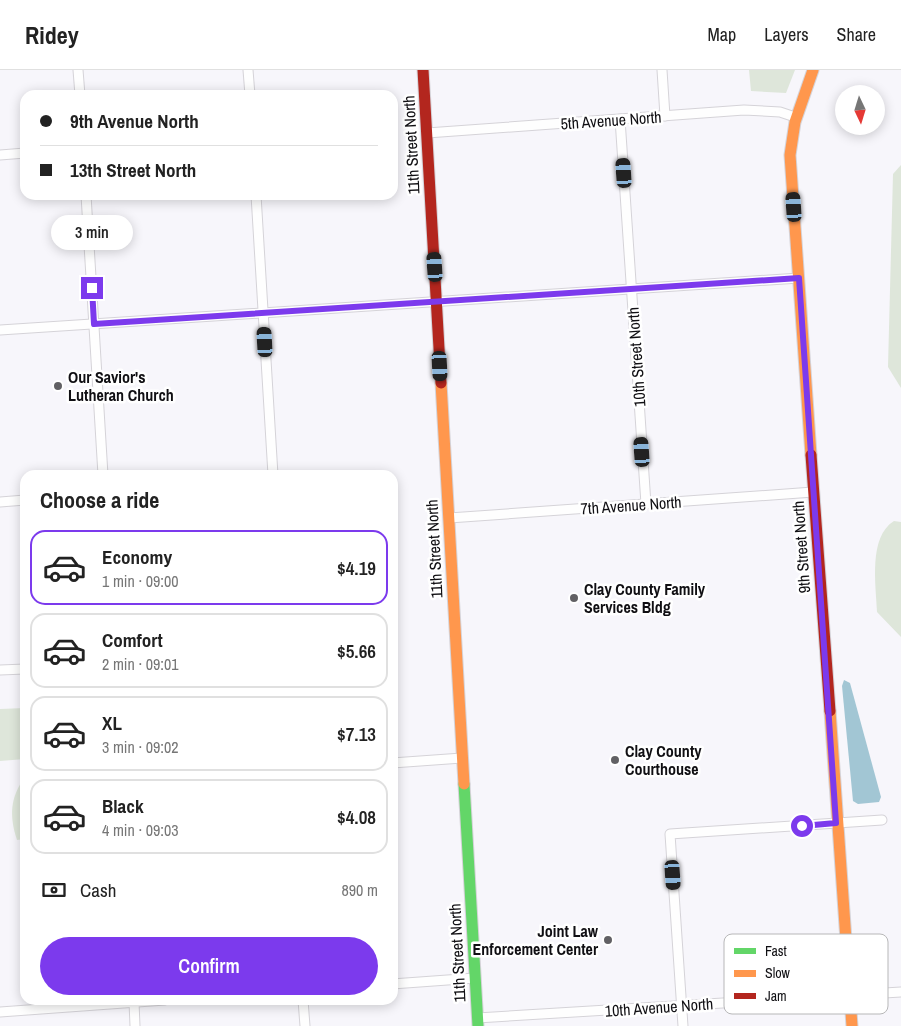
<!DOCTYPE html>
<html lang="en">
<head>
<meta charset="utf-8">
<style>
  :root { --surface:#fff; --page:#f6f6f6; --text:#222; --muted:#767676; --line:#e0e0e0; --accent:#7c3aed }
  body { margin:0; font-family:"Archivo Narrow",sans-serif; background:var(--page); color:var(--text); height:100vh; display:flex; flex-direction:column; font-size:19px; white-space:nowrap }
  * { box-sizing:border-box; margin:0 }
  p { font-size:16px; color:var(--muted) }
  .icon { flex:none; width:28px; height:28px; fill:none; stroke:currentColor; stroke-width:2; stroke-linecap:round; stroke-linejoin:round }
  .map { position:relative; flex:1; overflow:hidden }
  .details { position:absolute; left:20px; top:400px; width:378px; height:535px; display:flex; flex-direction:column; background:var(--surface); border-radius:15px; box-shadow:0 2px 12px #0003 }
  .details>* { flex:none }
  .guide { position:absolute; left:20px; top:20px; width:378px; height:110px; border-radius:15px; box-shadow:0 2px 12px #0003; display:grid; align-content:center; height:110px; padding:0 20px; background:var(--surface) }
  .needle { width:32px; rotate:176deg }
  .fabs { position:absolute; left:835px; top:15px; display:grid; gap:10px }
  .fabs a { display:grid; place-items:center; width:50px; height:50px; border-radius:50%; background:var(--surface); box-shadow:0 2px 12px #0003; font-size:25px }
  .end { position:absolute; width:22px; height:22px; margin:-11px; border:6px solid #7c3aed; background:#fff; box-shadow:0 0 0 2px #fff }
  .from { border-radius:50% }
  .bubble { position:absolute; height:35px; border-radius:18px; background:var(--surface); box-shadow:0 2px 12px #0003; font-size:16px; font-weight:600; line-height:35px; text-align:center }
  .car { position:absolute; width:15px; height:30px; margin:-15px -8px; border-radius:6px; box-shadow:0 0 4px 1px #0007; background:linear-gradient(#222 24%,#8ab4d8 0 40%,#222 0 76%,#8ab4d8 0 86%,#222 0) }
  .guide b { display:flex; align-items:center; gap:18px; height:48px; font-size:19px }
  .guide b+b { border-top:1px solid var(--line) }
  .guide i { width:12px; height:12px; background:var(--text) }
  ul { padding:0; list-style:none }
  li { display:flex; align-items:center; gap:15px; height:75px; margin:0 10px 8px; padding:0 10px; border:2px solid var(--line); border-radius:15px }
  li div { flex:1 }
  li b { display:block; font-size:19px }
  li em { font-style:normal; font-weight:600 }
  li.on { border-color:var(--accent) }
  li>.icon { width:45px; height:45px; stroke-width:1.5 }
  h2 { padding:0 20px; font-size:22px; line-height:60px }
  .pay { display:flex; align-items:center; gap:12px; height:55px; padding:0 20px; font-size:19px }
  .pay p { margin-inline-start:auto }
  .action { display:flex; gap:10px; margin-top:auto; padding:10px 20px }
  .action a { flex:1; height:58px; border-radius:30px; background:var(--accent); color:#fff; font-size:20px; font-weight:600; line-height:58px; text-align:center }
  header { display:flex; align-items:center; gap:30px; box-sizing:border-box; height:70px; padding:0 25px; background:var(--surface); border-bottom:1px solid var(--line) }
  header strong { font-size:24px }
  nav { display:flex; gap:28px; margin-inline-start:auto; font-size:18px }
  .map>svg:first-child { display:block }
  .green { fill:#dee6da }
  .water { fill:#a2c6d4 }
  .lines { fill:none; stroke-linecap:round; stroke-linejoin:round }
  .street-casing { stroke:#d5d3d8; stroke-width:11 }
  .fast-casing { stroke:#d5d3d8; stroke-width:13 }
  .slow-casing { stroke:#d5d3d8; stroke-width:13 }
  .jam-casing { stroke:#d5d3d8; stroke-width:13 }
  .street { stroke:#fefefe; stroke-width:9 }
  .fast { stroke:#63d668; stroke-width:11 }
  .slow { stroke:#ff974d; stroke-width:11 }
  .jam { stroke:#b3261e; stroke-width:11 }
  .route { stroke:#7c3aed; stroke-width:6 }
  .poi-dot { fill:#616064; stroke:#fff; stroke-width:2 }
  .labels { text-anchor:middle; stroke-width:5; stroke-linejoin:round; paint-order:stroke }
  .street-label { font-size:16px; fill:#100f13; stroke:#fff }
  .poi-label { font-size:16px; font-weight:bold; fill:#100f13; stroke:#fff; text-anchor:start }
  .key { fill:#fff; stroke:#b7b7b8; stroke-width:1 }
  .key-label { font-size:14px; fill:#100f13 }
</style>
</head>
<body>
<header>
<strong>Ridey</strong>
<nav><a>Map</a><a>Layers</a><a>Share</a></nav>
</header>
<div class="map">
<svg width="901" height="956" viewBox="0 0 901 956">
  <rect width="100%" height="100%" fill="#f7f6fb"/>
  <g class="green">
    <path d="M749,0H795L786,23L751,21Z"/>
    <path d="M901,95V318L888,297L893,104Z"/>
    <path d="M894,451L901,452V567L877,542C876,515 868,467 894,451Z"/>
    <path d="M25,638V689L0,691V639Z"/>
    <path d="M25,707V769L17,770C9,746 10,727 25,707Z"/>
  </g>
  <path class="water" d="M844,610L850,613L881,727L879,732L858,734L853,731L842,616Z"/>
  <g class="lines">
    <defs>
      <g id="street">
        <path d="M78,0L80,25"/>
        <path d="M248,0L250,25"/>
        <path d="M662,0L665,46"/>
        <path d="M620,49L646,434"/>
        <path d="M427,63L744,40L780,42L795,47"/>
        <path d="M0,85L25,83"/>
        <path d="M86,125L103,405"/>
        <path d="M256,125L273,405"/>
        <path d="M0,260L799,208"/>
        <path d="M0,432L25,430"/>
        <path d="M449,448L813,422"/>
        <path d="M0,600L25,599"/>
        <path d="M392,693L462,688"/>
        <path d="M392,914L475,908"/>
        <path d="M303,930L305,956"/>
        <path d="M134,932L135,956"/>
        <path d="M0,942L165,930"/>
        <path d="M477,948L901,922"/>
        <path d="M683,956L670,764L882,750"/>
      </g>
      <path id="fast" d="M464,714L478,956"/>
      <g id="slow">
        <path d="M441,313L464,714"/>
        <path d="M811,385L790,85L795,52L813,0"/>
        <path d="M830,641L852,956"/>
      </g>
      <g id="jam">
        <path d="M423,0L441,313"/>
        <path d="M811,385L830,641"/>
      </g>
    </defs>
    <use href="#street" class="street-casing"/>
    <use href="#fast" class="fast-casing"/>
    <use href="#slow" class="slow-casing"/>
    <use href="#jam" class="jam-casing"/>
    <use href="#street" class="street"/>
    <use href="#fast" class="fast"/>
    <use href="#slow" class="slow"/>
    <use href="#jam" class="jam"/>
  </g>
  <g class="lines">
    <path class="route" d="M92,218L94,254L799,208L836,753L802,756"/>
  </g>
  <g class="poi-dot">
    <circle cx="58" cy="316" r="5"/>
    <circle cx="574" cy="528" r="5"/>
    <circle cx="615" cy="690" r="5"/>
    <circle cx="608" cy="870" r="5"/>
  </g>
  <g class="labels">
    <g class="street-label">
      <text transform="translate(611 50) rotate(-4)" y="6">5th Avenue North</text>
      <text transform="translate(411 75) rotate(-93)" y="6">11th Street North</text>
      <text transform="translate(636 287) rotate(-94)" y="6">10th Street North</text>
      <text transform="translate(631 435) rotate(-4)" y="6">7th Avenue North</text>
      <text transform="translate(801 477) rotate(-94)" y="6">9th Street North</text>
      <text transform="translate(434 479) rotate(-93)" y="6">11th Street North</text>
      <text transform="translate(457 883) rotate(-93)" y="6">11th Street North</text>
      <text transform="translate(659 937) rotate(-4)" y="6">10th Avenue North</text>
    </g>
    <g class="poi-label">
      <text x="68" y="313">Our Savior's<tspan x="68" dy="18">Lutheran Church</tspan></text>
      <text x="584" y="525">Clay County Family<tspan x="584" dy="18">Services Bldg</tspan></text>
      <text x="625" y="687">Clay County<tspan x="625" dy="18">Courthouse</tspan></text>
      <text x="598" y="867" text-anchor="end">Joint Law<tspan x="598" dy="18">Enforcement Center</tspan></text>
    </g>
  </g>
  <rect x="724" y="864" width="164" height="80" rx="8" class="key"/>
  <rect x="734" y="878" width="22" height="6" fill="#63d668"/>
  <rect x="734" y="900" width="22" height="7" fill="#ff974d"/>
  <rect x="734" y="923" width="22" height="6" fill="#b3261e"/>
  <g class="key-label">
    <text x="765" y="886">Fast</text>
    <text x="765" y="908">Slow</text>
    <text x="765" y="931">Jam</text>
  </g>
</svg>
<div class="fabs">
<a><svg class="needle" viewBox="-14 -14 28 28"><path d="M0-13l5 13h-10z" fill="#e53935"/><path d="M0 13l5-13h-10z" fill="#767676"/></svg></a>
</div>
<i class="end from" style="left:802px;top:756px"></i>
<i class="end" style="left:92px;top:218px"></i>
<div class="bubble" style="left:51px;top:145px;width:82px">3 min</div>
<i class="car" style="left:624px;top:103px;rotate:356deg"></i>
<i class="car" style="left:794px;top:137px;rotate:356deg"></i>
<i class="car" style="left:435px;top:197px;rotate:356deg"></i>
<i class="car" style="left:265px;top:272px;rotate:357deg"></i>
<i class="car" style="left:440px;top:296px;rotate:177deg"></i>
<i class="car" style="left:642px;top:382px;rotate:356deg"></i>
<i class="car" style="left:673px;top:805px;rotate:176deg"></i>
<div class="guide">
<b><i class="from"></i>9th Avenue North</b>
<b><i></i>13th Street North</b>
</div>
<section class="details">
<h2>Choose a ride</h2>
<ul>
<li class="on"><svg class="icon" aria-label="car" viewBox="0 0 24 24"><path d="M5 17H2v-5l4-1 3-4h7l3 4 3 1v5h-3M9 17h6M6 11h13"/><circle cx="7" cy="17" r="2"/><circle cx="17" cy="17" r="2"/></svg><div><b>Economy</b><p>1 min · 09:00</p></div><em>$4.19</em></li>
<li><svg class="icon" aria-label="car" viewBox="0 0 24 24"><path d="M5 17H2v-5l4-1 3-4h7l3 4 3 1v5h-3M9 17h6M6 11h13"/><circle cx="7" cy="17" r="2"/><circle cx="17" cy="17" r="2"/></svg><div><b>Comfort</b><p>2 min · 09:01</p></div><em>$5.66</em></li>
<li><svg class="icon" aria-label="car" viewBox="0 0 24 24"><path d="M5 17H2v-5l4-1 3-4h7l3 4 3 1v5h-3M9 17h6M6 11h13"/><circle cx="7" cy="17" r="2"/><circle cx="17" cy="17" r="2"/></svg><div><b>XL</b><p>3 min · 09:02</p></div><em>$7.13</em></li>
<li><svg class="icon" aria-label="car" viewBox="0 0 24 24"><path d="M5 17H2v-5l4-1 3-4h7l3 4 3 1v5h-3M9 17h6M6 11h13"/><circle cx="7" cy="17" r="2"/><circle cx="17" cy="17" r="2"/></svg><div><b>Black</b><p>4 min · 09:03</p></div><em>$4.08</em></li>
</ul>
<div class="pay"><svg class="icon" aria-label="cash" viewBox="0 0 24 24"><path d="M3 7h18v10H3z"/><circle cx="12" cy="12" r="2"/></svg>Cash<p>890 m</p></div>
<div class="action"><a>Confirm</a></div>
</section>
</div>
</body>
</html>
